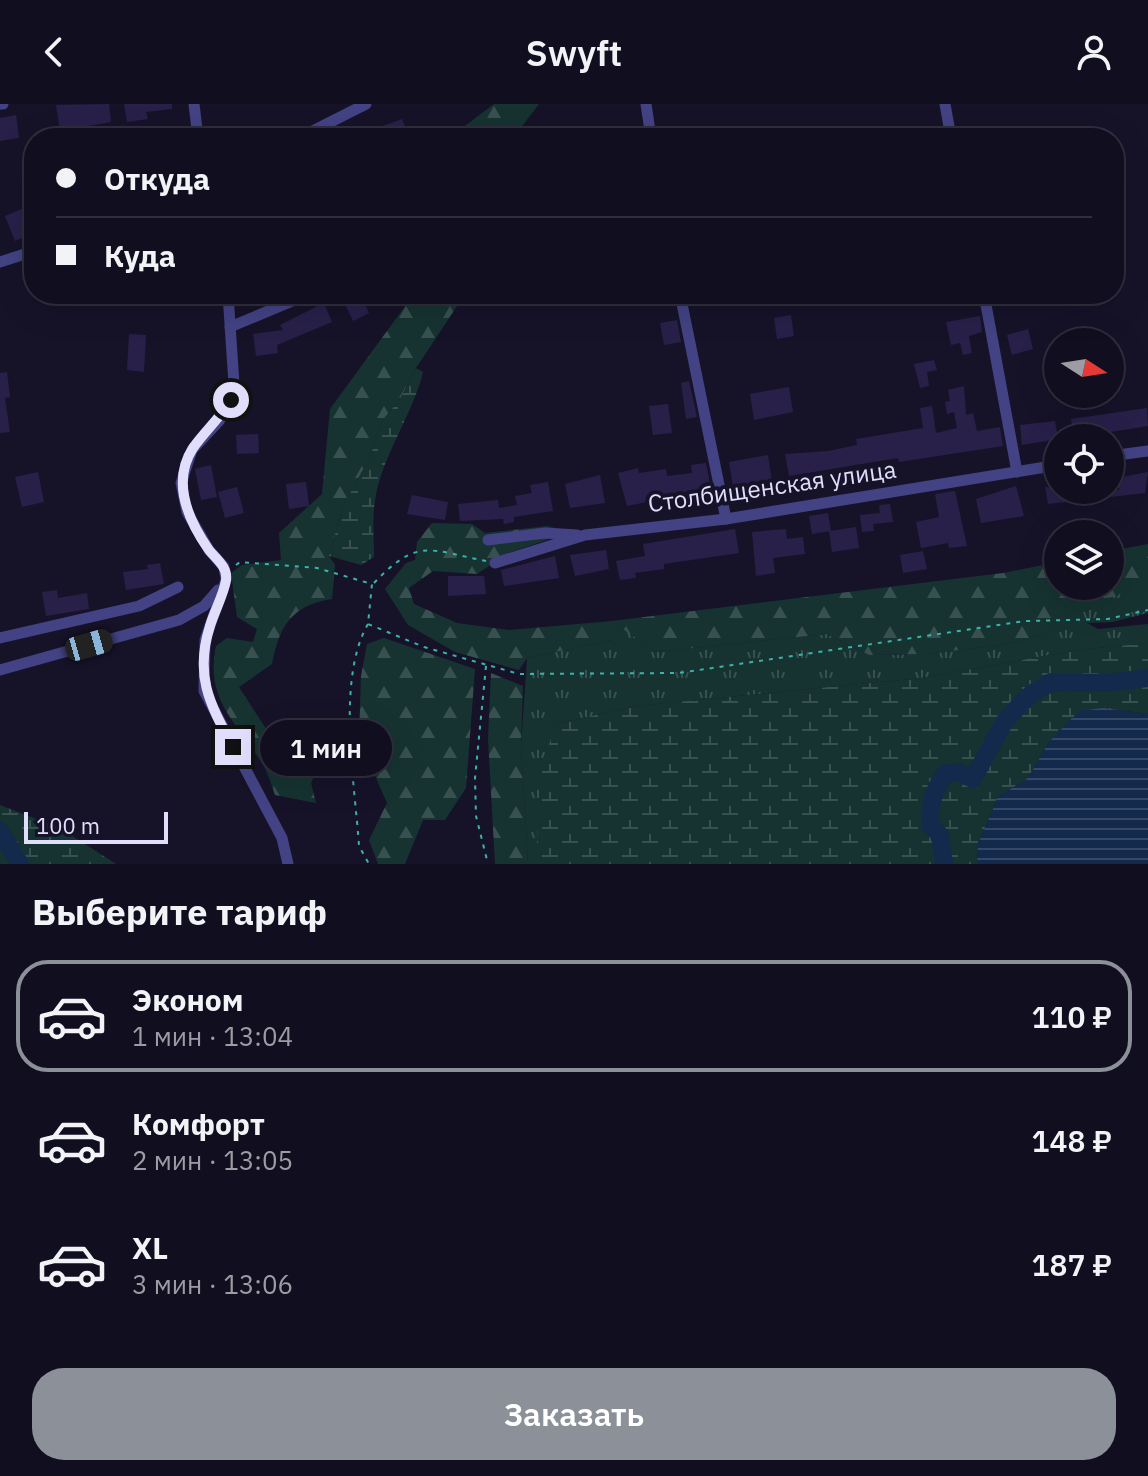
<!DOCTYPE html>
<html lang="ru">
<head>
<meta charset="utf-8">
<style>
  :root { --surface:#100e1f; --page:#1e1c2c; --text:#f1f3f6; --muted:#9c9ca4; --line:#302e3d; --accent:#8c9099 }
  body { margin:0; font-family:"IBM Plex Sans",sans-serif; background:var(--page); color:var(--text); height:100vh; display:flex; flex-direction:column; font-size:30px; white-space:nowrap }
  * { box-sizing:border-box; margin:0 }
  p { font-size:26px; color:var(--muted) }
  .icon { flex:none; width:44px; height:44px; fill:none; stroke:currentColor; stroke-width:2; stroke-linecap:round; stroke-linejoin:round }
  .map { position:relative; height:760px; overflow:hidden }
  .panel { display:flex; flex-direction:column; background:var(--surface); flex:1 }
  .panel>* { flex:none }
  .guide { position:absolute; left:24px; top:24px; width:1100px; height:176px; border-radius:32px; box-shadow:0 8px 32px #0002,0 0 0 2px var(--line); display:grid; align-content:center; height:176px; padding:0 32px; background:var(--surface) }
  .needle { width:52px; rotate:102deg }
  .buttons { position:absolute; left:1044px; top:224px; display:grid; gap:16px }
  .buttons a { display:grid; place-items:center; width:80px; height:80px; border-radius:50%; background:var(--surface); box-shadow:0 8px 32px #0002,0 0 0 2px var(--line); font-size:40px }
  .scale { position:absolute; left:24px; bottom:20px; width:144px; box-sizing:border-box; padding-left:8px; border:4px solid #e1defc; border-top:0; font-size:22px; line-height:28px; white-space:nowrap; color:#e1defc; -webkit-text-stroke:6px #161329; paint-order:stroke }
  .end { position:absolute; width:36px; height:36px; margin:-18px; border:10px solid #e1defc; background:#111; box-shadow:0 0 0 4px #111 }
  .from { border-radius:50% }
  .bubble { position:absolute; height:56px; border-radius:28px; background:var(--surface); box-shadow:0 8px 32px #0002,0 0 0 2px var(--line); font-size:26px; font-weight:600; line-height:56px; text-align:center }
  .car { position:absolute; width:24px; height:48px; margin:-24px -12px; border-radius:10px; box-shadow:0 0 6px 2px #0007; background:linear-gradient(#222 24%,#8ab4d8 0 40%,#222 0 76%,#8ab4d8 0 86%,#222 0) }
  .guide b { display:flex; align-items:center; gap:28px; height:76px; font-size:30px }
  .guide b+b { border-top:2px solid var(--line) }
  .guide i { width:20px; height:20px; background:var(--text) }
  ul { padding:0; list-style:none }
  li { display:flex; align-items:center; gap:24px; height:112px; margin:0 16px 12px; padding:0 16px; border:4px solid transparent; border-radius:32px }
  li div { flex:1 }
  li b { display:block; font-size:30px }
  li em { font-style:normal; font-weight:600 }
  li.selected { border-color:var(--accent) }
  li>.icon { width:72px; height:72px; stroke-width:1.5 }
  h2 { padding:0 32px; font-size:36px; line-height:96px }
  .button { display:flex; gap:16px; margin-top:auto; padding:16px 32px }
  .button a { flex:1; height:92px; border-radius:32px; background:var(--accent); color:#fff; font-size:32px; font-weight:600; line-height:92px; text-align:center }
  header { display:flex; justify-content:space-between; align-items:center; height:104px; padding:0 32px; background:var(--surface); font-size:36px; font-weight:600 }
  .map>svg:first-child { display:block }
  .grass { fill:url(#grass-tufts) }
  .forest { fill:url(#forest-firs) }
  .wetland { fill:url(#wetland-marsh) }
  .water { fill:url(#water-rules) }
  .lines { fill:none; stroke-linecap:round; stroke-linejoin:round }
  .river { stroke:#132a4d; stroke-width:18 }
  .building { fill:#282049 }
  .path { stroke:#3ab4aa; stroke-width:2; stroke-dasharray:4 6; stroke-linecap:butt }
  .minor { stroke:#434284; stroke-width:11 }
  .route { stroke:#e1defc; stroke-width:10 }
  .labels { text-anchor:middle; stroke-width:8; stroke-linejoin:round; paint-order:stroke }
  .street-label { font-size:24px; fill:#e1defc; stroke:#161329 }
</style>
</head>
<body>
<header><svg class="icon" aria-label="back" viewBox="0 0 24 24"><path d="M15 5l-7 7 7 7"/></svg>Swyft<svg class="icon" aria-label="person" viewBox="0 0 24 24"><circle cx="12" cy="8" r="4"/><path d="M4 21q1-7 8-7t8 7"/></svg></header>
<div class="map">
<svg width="1148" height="760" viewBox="0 0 1148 760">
  <defs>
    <pattern id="grass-tufts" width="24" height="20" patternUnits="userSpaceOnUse" patternTransform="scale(2)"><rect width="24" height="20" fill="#163331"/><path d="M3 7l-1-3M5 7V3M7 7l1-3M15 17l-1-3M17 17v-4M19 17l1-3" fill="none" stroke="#385050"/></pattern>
    <pattern id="forest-firs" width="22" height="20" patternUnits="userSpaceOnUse" patternTransform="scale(2)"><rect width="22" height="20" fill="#163331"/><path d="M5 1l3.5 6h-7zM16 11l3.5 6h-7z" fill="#385050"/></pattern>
    <pattern id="wetland-marsh" width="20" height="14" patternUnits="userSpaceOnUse" patternTransform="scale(2)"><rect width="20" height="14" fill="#163331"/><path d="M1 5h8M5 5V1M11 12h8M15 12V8" fill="none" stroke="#385050"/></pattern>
    <pattern id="water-rules" width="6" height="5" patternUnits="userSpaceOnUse" patternTransform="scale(2)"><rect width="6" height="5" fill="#132a4d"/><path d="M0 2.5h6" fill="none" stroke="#354868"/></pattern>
  </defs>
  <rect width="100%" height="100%" fill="#161329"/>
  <path class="grass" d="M1137,477L1148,478V509L1112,518L1087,519L1098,525L1148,520V539L1078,546L921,574L636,602L556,620L539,746L536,760H528L521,642L527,554L612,536V517L656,548L827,530L869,551L926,550L1003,541L1063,525L1066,498L1115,493Z"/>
  <g class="forest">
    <path d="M494,0H539L513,34H449Z"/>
    <path d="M414,190H465L416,264L400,295L382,317L370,353L343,402L329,452L335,461L332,495C292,501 279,522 272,560L239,583L268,628L325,646L311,679L316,699L275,691C271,679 267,666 260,656C234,616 205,593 216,542L227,534L253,538L257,525L237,513L231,469L242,461L281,456L279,429L322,390L330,305Z"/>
    <path d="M432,419L472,420L485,429L547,422L570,428L508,449L477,470L433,467L409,484L414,500L457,519L509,526L612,517L1003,469L1058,458V482H1110V447L1148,440V478H1137L1115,493L1066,498L1064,525L1003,541L926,550L869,551L827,530L656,548L613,518L612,536L527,554L519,566L455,548L408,521L385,485L406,459L415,456L417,438Z"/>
    <path d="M384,534L475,565L466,684L445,716H423L405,760H378L369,736L387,699L359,635L361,572L367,540Z"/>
    <path d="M491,569L523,582L521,642L528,760H495L488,635Z"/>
  </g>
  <g class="wetland">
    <path d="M416,264L423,268C413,310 380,356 375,397C372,415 374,435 374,453L361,461L329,452L343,402L370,353L382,317L400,295Z"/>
    <path d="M1148,539V610L1104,604L1049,638L1028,674L998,693L978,740L977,760H536L540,667L556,620L636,602L921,574L1078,546Z"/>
    <path d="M0,701L60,724L116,760H0Z"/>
  </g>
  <path class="water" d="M1104,604L1148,610V760H977L978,740L998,693L1028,674L1049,638L1079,607Z"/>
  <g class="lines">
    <g class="river">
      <path d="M0,727L20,760"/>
      <path d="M944,760L940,731L930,721C930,700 932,687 946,669L958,668L973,675L1006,615L1031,590L1051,578L1106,579L1148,574"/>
    </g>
  </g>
  <g class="building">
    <path d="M109,0L111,18L60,27L56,1Z"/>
    <path d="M124,0H172V5L146,8L148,15L127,18Z"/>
    <path d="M16,11L19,34L0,37V14Z"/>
    <path d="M402,15L409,34H353V33Z"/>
    <path d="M24,104L34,129L15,137L5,112Z"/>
    <path d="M345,190H395L366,202L369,209L353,217L341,192Z"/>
    <path d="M324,199L332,218L277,241L278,249L256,252L253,230L283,226L280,221Z"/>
    <path d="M791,211L794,232L777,235L774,214Z"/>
    <path d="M980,212L982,228L969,232L972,249L963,251L960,239L951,241L946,218Z"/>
    <path d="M677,216L681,238L664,241L660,219Z"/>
    <path d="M1028,225L1033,245L1012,251L1007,231Z"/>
    <path d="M129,230L146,231L144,268L127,266Z"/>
    <path d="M934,256L937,266L927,268L929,282L920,284L914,260Z"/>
    <path d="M7,268L10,293L5,294L10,328L0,329V269Z"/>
    <path d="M689,277L697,313L686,315L681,279Z"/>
    <path d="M964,282L966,311L973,309L977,327L1000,323L1003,342L899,358L898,354L789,372L785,350L828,347L857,341L856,335L923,324L920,304L932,302L936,329L957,324L954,308L947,310L945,298L950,297L948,286Z"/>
    <path d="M789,283L793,308L754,316L750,290Z"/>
    <path d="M668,300L672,329L653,331L649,302Z"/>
    <path d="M1147,304L1148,322L1074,334L1071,315Z"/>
    <path d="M1055,317L1058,335L1022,341L1020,321Z"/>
    <path d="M258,330L259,349L237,350L236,331Z"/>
    <path d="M768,351L772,378L733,383L729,358Z"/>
    <path d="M706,359L711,385L627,402L618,369L638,364L639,369L666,365L667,372L692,369L691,361Z"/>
    <path d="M211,361L217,393L201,396L195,365Z"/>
    <path d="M38,368L44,398L22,403L15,373Z"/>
    <path d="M1148,368L1145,389L1048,400L1045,383L1119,386L1117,374Z"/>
    <path d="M600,371L605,399L570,404L565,380Z"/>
    <path d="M306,378L309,402L289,405L286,380Z"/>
    <path d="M548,378L553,407L514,413V418L504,420L503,415L460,417L458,400L498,396L499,404L517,401L515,392L532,389L530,381Z"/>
    <path d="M1016,382L1024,412L981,419L976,395Z"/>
    <path d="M237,383L244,409L225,414L218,388Z"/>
    <path d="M955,387L967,442L949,444L948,439L921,444L916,418L939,413L935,390Z"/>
    <path d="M412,391L448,398L445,416L407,410Z"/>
    <path d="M890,400L893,418L873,420L874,427L862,428L860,411L880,409L879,401Z"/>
    <path d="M828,409L831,427L812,430L809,412Z"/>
    <path d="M856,423L859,444L832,448L829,427Z"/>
    <path d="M735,425L739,449L664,460V465L635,469L636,474L620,476L616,457L645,452L643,440Z"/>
    <path d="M786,425L787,435L803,433L805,450L773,454L775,469L756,472L752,428Z"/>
    <path d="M606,446L609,465L575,472L570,451Z"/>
    <path d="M923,447L927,465L903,469L900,451Z"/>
    <path d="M555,452L559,474L504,482L501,466Z"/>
    <path d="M160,459L164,480L126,486L123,468L148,465L147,461Z"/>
    <path d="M448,472H484L486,490L448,492Z"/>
    <path d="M57,486L58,494L87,489L89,505L46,512L42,488Z"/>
  </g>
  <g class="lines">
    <g class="path">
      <path d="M236,461L240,458L317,464L372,480L368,520L424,543L519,570L679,569L1025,517L1108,515L1148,506"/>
      <path d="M374,479C418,433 429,446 486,457"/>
      <path d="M368,520C336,575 355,680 359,742L369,760"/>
      <path d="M486,562L475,674L476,712L488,760"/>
    </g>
    <g class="minor">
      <path d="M0,0H3"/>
      <path d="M194,0L198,34"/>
      <path d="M646,0L651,34"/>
      <path d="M945,0L951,34"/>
      <path d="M299,34L366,0"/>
      <path d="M0,158L34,147"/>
      <path d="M228,190L234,280L231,296L219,317L192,346L181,379L187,408L209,446L224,463L226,476L205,536L204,587L282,734L288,760"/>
      <path d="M680,190L726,415"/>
      <path d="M984,190L1017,368"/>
      <path d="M230,223L309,190"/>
      <path d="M1110,352L1148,347"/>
      <path d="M488,436L545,429L577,431"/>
      <path d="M495,459L585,431L726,415L1058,361"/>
      <path d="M0,534L139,502L178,483"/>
      <path d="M0,566L179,516L204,502L218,486"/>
    </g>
  </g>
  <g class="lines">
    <path class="route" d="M231,296C220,314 205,327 193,344C171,378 188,416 209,446C216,455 228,463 226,476C224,490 214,508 210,522C194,572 210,600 233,643"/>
  </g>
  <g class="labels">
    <g class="street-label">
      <text transform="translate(772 383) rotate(-8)" y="8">Столбищенская улица</text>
    </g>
  </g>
</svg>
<div class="buttons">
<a><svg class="needle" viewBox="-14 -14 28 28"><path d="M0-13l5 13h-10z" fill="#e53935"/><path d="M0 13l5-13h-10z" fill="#9c9ca4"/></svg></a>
<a><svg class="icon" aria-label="locate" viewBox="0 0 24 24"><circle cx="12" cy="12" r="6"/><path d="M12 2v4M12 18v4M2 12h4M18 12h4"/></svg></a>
<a><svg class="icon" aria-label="layers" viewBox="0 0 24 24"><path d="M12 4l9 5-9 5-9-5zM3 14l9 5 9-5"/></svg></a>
</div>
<div class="scale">100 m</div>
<i class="end from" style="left:231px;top:296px"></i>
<i class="end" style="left:233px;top:643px"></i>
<div class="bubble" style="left:260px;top:616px;width:132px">1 мин</div>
<i class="car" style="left:89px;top:541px;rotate:74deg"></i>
<div class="guide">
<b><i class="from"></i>Откуда</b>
<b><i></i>Куда</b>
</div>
</div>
<section class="panel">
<h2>Выберите тариф</h2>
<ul>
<li class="selected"><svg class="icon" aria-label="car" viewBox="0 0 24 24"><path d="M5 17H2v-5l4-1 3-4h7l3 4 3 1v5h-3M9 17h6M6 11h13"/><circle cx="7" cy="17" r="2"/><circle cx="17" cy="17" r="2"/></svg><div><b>Эконом</b><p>1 мин · 13:04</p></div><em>110 ₽</em></li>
<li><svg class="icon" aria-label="car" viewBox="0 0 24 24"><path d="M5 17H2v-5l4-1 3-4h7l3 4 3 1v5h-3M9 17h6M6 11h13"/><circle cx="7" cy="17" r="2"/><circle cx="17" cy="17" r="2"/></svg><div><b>Комфорт</b><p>2 мин · 13:05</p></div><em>148 ₽</em></li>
<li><svg class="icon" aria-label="car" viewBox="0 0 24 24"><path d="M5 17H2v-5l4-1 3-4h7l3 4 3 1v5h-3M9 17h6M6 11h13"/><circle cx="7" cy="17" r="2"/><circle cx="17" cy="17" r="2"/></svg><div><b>XL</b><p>3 мин · 13:06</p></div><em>187 ₽</em></li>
</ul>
<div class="button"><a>Заказать</a></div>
</section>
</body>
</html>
